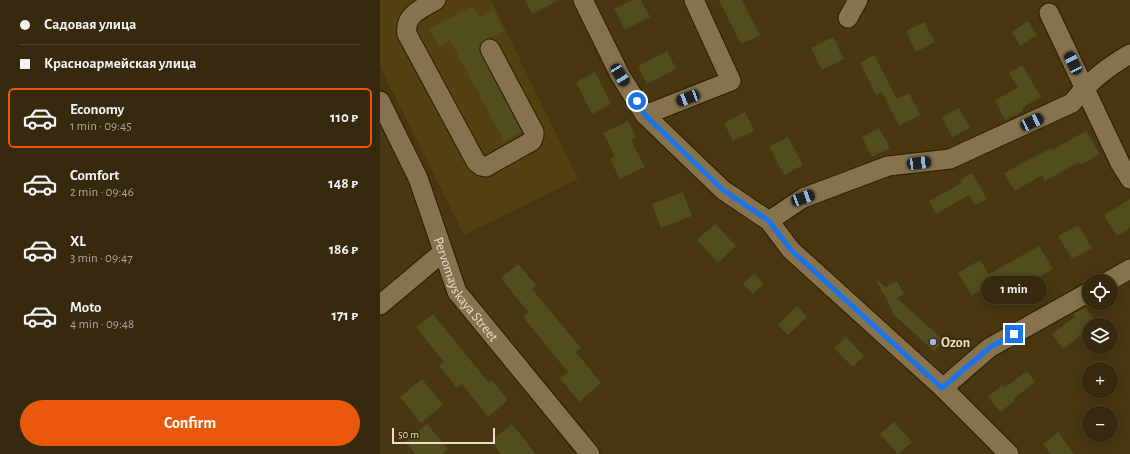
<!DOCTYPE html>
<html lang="en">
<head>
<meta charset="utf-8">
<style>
  :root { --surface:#36290d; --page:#3d3116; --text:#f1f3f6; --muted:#aaa69d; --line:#50452e; --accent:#ea580c }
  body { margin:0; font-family:"Alegreya Sans",sans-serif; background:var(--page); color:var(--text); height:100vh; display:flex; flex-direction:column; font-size:15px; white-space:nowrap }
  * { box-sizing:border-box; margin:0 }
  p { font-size:13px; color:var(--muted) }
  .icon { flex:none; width:22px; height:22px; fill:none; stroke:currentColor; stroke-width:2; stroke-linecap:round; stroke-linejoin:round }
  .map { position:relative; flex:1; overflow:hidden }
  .sheet { display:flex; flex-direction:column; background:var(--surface); width:380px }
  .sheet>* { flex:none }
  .top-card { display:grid; align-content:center; height:88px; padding:0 20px; background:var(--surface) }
  .controls { position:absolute; left:702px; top:274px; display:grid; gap:8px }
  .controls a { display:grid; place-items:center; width:36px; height:36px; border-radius:50%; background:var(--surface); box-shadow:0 2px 10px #0003,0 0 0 1px var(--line); font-size:20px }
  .scale { position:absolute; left:12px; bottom:10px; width:103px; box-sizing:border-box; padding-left:4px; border:2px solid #eadfcb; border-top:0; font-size:11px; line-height:14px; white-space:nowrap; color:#eadfcb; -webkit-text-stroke:3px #3d2c05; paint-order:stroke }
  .end { position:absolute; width:18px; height:18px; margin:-9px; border:5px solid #1a73e8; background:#fff; box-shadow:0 0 0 2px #fff }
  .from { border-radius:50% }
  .bubble { position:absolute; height:28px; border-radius:14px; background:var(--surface); box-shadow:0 2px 10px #0003,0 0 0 1px var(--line); font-size:13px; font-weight:700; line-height:28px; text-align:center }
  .car { position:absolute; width:12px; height:24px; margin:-12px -6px; border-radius:5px; box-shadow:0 0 3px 1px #0007; background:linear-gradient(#222 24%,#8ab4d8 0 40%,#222 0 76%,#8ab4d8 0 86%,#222 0) }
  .top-card b { display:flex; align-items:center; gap:14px; height:38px; font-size:15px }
  .top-card b+b { border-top:1px solid var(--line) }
  .top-card i { width:10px; height:10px; background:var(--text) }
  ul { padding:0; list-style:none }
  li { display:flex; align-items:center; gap:12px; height:60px; margin:0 8px 6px; padding:0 12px; border:2px solid transparent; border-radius:6px }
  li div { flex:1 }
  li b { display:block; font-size:15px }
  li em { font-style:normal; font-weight:700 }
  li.current { border-color:var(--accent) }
  li>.icon { width:36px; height:36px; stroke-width:1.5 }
  .primary-button { display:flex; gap:8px; margin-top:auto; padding:8px 20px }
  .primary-button a { flex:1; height:46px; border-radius:24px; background:var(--accent); color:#fff; font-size:16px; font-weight:700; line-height:46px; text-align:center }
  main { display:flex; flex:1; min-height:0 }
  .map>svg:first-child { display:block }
  .built { fill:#554012 }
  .building { fill:#514d1d }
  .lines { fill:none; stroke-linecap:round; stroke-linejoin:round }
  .minor-casing { stroke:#2b1e03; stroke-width:21 }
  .minor { stroke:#86734e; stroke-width:19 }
  .route { stroke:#1a73e8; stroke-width:5 }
  .poi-dot { fill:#94b7fd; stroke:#3d2c05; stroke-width:1.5 }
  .labels { text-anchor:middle; stroke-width:4; stroke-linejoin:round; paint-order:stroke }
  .street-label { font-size:14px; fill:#eadfcb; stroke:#3d2c05 }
  .poi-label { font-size:14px; font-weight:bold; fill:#eadfcb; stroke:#3d2c05; text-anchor:start }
</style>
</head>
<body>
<main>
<section class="sheet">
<div class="top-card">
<b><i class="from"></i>Садовая улица</b>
<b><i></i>Красноармейская улица</b>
</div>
<ul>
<li class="current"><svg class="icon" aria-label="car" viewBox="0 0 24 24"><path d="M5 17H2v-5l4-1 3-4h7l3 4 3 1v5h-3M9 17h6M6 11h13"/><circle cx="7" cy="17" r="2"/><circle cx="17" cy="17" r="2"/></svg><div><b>Economy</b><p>1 min · 09:45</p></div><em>110 ₽</em></li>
<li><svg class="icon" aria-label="car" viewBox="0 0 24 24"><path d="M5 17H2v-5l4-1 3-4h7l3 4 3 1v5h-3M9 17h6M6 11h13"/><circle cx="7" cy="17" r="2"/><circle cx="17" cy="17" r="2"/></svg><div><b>Comfort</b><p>2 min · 09:46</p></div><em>148 ₽</em></li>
<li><svg class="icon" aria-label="car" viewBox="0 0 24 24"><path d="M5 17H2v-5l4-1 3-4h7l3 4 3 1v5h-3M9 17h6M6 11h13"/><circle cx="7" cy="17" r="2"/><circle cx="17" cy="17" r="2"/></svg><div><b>XL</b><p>3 min · 09:47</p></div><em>186 ₽</em></li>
<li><svg class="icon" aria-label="car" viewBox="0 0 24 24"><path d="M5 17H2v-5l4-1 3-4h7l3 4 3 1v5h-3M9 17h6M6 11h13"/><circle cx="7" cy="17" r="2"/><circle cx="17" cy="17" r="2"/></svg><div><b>Moto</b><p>4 min · 09:48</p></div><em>171 ₽</em></li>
</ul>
<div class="primary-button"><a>Confirm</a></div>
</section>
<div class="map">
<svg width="750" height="454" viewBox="0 0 750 454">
  <rect width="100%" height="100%" fill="#483711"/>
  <path class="built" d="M0,0H111L198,179L84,235L0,67Z"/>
  <g class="building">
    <path d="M145,0H179L152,14Z"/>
    <path d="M252,0H261L270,17L245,30L234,9Z"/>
    <path d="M339,0H362L380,35L361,44Z"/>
    <path d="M92,7L99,18L113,10L124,31L105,40L100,44L99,49L141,132L124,141L70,40L59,47L49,29Z"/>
    <path d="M648,21L657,35L640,46L632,32Z"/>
    <path d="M544,22L555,42L536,52L526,31Z"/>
    <path d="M453,37L464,59L442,70L431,48Z"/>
    <path d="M287,51L296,69L267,84L258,66Z"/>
    <path d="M494,55L517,99L529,93L540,115L519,126L502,92L496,95L480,63Z"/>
    <path d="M642,65L661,97L642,108L643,111L625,120L615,100L638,88L629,73Z"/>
    <path d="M215,72L231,104L212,114L196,82Z"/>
    <path d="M579,108L590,128L572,137L562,117Z"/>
    <path d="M365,112L374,131L353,141L344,123Z"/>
    <path d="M248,121L256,137L251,140L265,167L240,179L230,159L235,156L223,133Z"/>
    <path d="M499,128L510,148L492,157L482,137Z"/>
    <path d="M706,131L720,154L701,165L699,162L665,181L662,175L635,191L624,173L671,148L672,150Z"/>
    <path d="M408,137L423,165L404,175L389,146Z"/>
    <path d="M592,173L607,199L595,205L589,195L556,214L549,201L582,183L580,180Z"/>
    <path d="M303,192L312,216L281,228L272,204Z"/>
    <path d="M750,199V228L737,236L724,215Z"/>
    <path d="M335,224L356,246L338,263L317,240Z"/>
    <path d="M698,225L712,248L692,259L678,236Z"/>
    <path d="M659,246L673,269L628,296L618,280L592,296L578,273L600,260L609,274Z"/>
    <path d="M138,264L156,285L152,289L201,348L196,352L221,383L199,402L180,378L188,372L143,317L148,312L121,278Z"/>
    <path d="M374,273L384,284L373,294L363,284Z"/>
    <path d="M498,280L505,287L517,281L524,294L517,298L564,341L554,351L512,313L513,311L497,282Z"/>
    <path d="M417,306L427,317L408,335L398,325Z"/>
    <path d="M705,307L719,325H709V329L683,349L672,334L695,317L693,314Z"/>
    <path d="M53,314L109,383L112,380L128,400L108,417L82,384L77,388L59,366L64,362L36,327Z"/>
    <path d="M466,337L484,356L473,367L454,348Z"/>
    <path d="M647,371L655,382L633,399L635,400L621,412L608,397L622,385L624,388Z"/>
    <path d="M42,379L63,405L41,423L20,397Z"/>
    <path d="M514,422L532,442L518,454L500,434Z"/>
    <path d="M47,424L68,449L62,454H35L25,442Z"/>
    <path d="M132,424L156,454H121L111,441Z"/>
    <path d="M678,432L694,454H671L663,444Z"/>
  </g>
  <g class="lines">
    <defs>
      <g id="minor">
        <path d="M56,0C42,9 24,14 27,34L96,162L101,166L106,167L152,141L154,136V132L110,49"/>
        <path d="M203,0L240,75L265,115L343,190L389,221L411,250L563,388L629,454"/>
        <path d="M669,13L740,163L750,179"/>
        <path d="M468,18L478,0"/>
        <path id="s1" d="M0,101L38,178L77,292L210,454"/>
        <path d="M265,115L351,81L314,0"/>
        <path d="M389,221L423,198L508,166L570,159L692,103C708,82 727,67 750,54"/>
        <path d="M729,281L750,269"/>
        <path d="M0,305L63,252"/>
        <path d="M563,388L609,348L709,292"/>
      </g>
    </defs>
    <use href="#minor" class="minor-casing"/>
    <use href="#minor" class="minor"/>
  </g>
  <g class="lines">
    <path class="route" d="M257,101L265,115L343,190L389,221L411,250L562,388L609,348L634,334"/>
  </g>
  <circle class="poi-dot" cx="553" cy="342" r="4"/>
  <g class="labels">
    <g class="street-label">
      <text dy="5" stroke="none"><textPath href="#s1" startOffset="208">Pervomayskaya Street</textPath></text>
    </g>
    <g class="poi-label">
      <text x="561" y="347">Ozon</text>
    </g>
  </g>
</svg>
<div class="controls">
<a><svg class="icon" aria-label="locate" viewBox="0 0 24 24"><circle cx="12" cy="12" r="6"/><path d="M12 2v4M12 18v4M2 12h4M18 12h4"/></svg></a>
<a><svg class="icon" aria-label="layers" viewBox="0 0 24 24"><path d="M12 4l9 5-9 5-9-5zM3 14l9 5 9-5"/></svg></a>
<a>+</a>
<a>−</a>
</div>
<div class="scale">50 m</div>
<i class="end from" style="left:257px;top:101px"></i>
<i class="end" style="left:634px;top:334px"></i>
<div class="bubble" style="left:601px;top:276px;width:66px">1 min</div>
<i class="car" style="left:693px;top:63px;rotate:334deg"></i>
<i class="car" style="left:240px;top:75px;rotate:148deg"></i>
<i class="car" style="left:308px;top:98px;rotate:249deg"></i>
<i class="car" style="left:652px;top:122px;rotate:65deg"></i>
<i class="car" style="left:539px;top:163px;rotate:83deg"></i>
<i class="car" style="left:423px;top:198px;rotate:70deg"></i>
</div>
</main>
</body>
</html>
